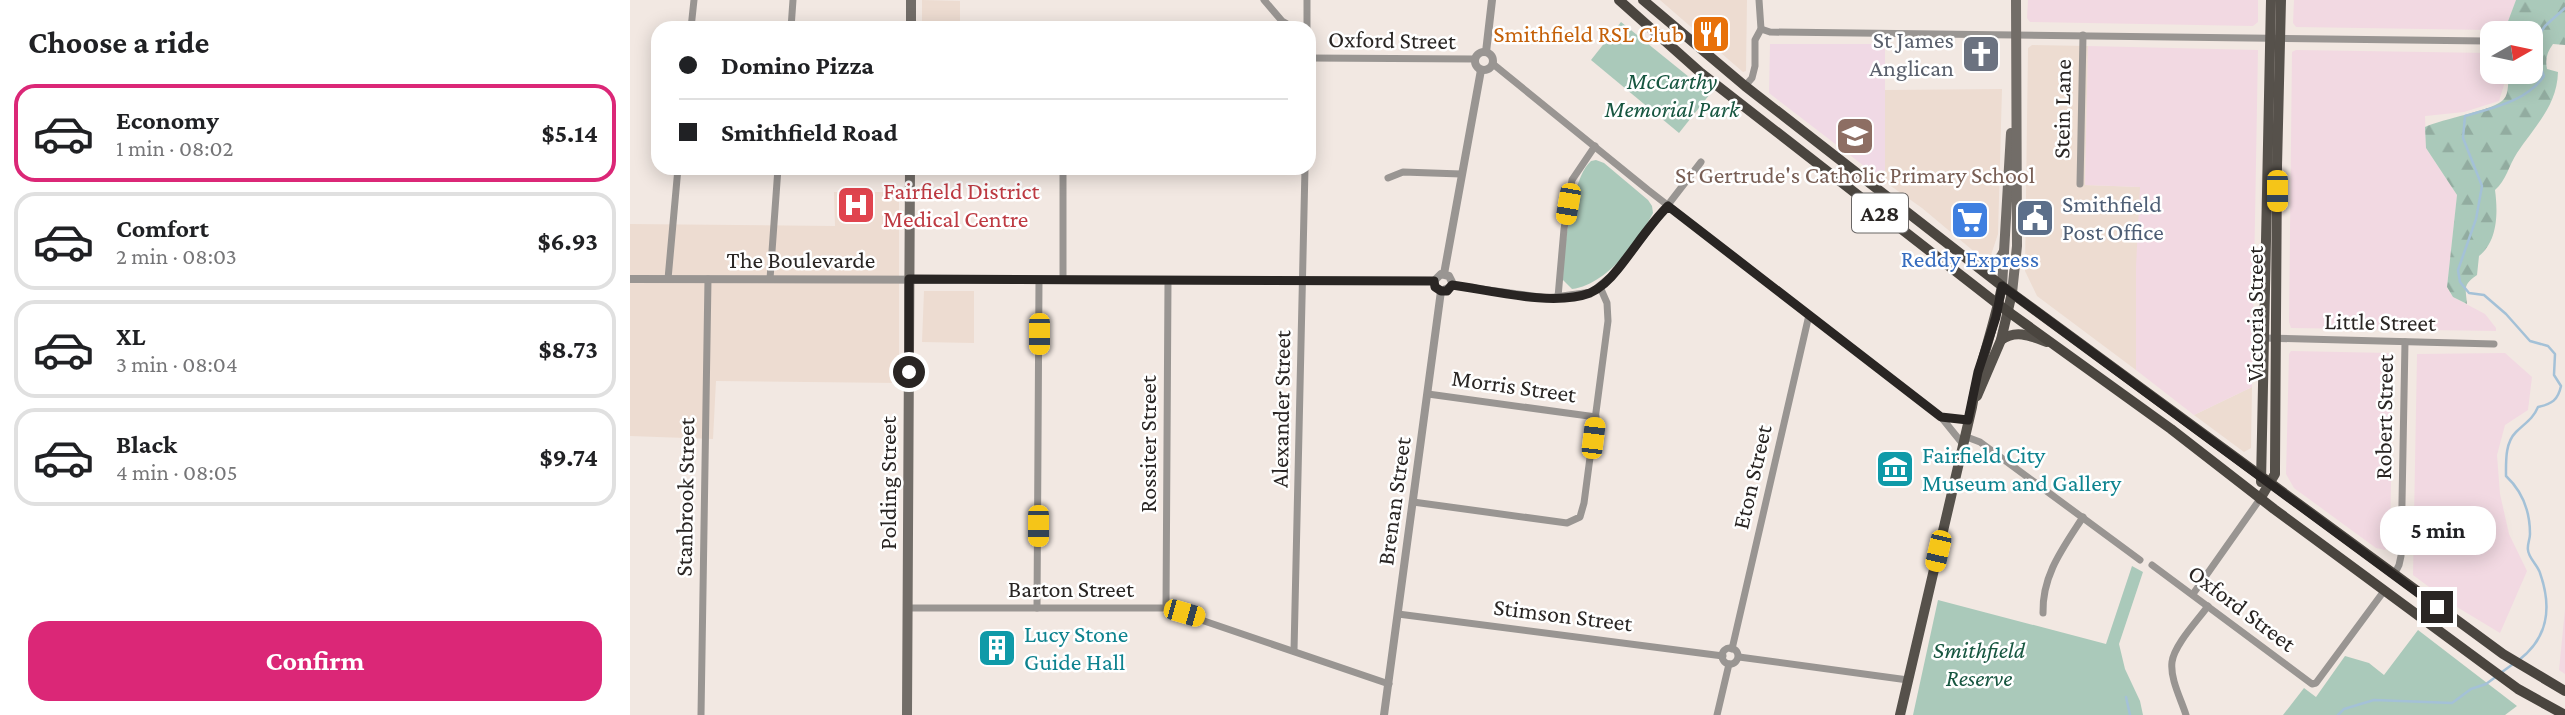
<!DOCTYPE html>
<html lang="en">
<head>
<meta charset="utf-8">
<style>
  :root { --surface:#fff; --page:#f2f2f2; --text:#202124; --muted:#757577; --line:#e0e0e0; --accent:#db2777 }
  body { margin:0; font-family:"Crimson Pro",serif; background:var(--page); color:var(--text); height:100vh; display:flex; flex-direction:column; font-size:26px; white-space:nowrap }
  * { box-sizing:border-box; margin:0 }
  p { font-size:23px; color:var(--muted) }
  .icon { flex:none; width:38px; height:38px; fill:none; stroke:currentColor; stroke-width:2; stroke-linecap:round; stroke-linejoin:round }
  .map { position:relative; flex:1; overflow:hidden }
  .panel { display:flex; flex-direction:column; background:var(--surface); width:630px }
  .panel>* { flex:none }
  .hud { position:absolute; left:21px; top:21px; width:665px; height:154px; border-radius:21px; box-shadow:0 4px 18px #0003; display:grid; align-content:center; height:154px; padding:0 28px; background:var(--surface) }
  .needle { width:46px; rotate:81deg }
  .buttons { position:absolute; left:1850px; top:21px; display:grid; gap:14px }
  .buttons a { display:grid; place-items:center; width:63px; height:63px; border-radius:14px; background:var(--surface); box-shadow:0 4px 18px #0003; font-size:35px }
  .end { position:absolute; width:32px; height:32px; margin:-16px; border:9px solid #292523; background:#fff; box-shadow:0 0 0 4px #fff }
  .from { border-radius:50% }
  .bubble { position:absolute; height:49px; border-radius:21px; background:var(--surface); box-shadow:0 4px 18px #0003; font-size:23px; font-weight:700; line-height:49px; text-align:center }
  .car { position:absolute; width:21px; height:42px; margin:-21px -10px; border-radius:9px; box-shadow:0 0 5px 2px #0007; background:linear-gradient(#f5c518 24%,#345 0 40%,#f5c518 0 76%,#345 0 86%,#f5c518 0) }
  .hud b { display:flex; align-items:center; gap:24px; height:66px; font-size:26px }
  .hud b+b { border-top:2px solid var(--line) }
  .hud i { width:18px; height:18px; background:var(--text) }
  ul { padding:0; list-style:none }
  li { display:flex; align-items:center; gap:21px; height:98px; margin:0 14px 10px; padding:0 14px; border:4px solid var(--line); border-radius:21px }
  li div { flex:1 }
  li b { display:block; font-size:26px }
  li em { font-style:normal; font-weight:700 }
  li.on { border-color:var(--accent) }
  li>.icon { width:63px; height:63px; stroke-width:1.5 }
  h2 { padding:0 28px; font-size:32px; line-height:84px }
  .primary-button { display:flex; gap:14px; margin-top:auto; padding:14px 28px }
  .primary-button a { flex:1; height:80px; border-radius:21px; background:var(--accent); color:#fff; font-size:28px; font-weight:700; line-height:80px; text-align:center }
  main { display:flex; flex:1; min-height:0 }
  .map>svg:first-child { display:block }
  .built { fill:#eddcd1 }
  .industrial { fill:#f2d9e2 }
  .education { fill:#f0d9e5 }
  .forest { fill:url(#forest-firs) }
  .park { fill:#aac9ba }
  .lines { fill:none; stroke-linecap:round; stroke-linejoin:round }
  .stream { stroke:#a4c1d7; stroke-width:2.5 }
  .minor { stroke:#999592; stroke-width:7 }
  .tertiary { stroke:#999592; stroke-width:8 }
  .secondary { stroke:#726d68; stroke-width:10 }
  .primary { stroke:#56514b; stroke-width:10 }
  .trunk { stroke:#4a453f; stroke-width:10 }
  .route { stroke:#292523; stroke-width:9 }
  .labels { text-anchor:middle; stroke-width:5; stroke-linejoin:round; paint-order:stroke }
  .shield { fill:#fff; stroke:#696665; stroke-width:2 }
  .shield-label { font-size:23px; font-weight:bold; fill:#292523 }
  .food-label { font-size:24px; fill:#c56008; stroke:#fff; text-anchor:end }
  .street-label { font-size:24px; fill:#292523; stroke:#fff }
  .worship-label { font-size:24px; fill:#5b616d; stroke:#fff; text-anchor:end }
  .park-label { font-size:24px; font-style:italic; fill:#175640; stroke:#fff }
  .education-label { font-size:24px; fill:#785e54; stroke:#fff }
  .health-label { font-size:24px; fill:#be3a42; stroke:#fff; text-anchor:start }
  .service-label { font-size:24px; fill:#4e5e75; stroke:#fff; text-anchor:start }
  .shop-label { font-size:24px; fill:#366cbe; stroke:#fff }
  .culture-label { font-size:24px; fill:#0d838f; stroke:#fff; text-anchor:start }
</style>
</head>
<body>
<main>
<section class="panel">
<h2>Choose a ride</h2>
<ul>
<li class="on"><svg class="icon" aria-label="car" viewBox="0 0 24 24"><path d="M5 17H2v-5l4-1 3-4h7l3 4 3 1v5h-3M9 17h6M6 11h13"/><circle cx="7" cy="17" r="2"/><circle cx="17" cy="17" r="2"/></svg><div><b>Economy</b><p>1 min · 08:02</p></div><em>$5.14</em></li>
<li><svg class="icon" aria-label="car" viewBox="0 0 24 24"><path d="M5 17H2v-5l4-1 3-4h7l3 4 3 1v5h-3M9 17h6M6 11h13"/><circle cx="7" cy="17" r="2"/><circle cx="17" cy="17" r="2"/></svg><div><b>Comfort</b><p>2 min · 08:03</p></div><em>$6.93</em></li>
<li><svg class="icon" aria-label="car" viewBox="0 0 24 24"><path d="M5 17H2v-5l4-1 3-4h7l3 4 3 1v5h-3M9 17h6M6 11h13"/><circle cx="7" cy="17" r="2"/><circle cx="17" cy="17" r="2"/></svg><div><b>XL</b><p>3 min · 08:04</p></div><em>$8.73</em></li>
<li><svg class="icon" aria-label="car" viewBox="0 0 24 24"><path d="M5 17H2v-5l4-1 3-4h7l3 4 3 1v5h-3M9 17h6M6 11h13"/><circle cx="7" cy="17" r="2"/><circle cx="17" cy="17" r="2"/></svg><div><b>Black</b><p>4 min · 08:05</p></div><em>$9.74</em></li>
</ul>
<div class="primary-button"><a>Confirm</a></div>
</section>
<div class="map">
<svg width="1935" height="715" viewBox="0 0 1935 715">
  <defs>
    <pattern id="forest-firs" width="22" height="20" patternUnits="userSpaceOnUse" patternTransform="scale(1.75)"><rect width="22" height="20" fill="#aac9ba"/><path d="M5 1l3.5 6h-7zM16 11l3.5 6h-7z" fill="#92aca0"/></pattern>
  </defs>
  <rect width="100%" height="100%" fill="#f2e8e2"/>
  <g class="built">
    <path d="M292,0L330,1V28H292Z"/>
    <path d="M1030,0H1117L1116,71L1113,72Z"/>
    <path d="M1402,45L1458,46L1455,185L1511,187L1506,370L1407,296L1395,271L1398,48Z"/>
    <path d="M1372,89L1368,234L1361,255L1347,254L1292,208L1251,179H1255V90Z"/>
    <path d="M204,192H269V383L86,381L83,439L0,436V224L205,226Z"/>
    <path d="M294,291H344V343L292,342Z"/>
    <path d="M1622,387L1621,448L1614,452L1564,415Z"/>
  </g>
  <g class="industrial">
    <path d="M1398,0H1628V22L1623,26L1400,22L1397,18Z"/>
    <path d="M1664,0H1886L1877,24L1876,33H1862V72H1876L1877,75L1869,101L1834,112L1795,116L1796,148L1827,195L1817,288L1823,297L1855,314L1866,328V331L1661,328L1659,322L1662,52L1666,50L1860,53V30L1666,27L1663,23Z"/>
    <path d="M1458,46L1628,50L1622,387L1564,415L1506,370V266L1510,187L1455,185Z"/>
    <path d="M1661,351L1760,353L1763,356L1760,544L1755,550L1746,548L1664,488L1656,474L1659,354Z"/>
    <path d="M1875,353L1902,377L1898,410L1875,425L1867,455L1870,494L1879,534L1897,571L1870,633L1822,604L1783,575L1787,354Z"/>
    <path d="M1935,609V674L1929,670Z"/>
  </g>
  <path class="education" d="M1140,44H1255V179H1251L1139,93Z"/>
  <path class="forest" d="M1886,0H1935V45L1923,44C1917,52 1915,59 1917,69L1928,72C1927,106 1905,126 1887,153C1879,165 1876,181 1865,190C1868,212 1868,241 1849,256L1847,275C1832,285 1836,289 1837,304L1823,297L1817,287L1827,195L1796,148L1795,127C1811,119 1866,110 1874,99C1879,93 1878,80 1879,72H1900V33H1876L1877,24Z"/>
  <g class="park">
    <path d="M991,22L1080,94L1049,133L961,60Z"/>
    <path d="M961,161L966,160L974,163L1018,200L1022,206L1023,213C1008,242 976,285 942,289L933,280C933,253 941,178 961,161Z"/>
    <path d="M1502,566L1513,572L1489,644L1495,669L1510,701L1513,715H1283L1308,600L1476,644Z"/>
    <path d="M1788,630L1887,706L1875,715H1653L1674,688L1686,697L1715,656L1739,663L1754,675Z"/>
  </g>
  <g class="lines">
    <g class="stream">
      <path d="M1889,660C1918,638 1922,607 1910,573C1908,566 1898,557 1898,550C1897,545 1900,539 1900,534C1900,511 1892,491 1876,476C1876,461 1875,443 1886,432C1895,423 1903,419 1908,407C1922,404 1928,400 1931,386L1924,375L1925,354L1918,346L1900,341L1876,314L1854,295L1839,293L1830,282L1828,270L1846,219L1852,186L1833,138L1835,116C1863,108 1897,101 1914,76L1902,45L1915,26L1935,8"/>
      <path d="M1872,672L1883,664"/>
      <path d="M1496,697L1500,715"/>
      <path d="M1708,715L1714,709L1744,700L1822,703L1841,689L1856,684L1867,676"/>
    </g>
    <g class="minor">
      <path d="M634,0L652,21L664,28"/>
      <path d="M61,28L64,0"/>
      <path d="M161,28L163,0"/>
      <path d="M677,28V0"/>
      <path d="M1131,29L1140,32L1856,41"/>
      <path d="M679,58L845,59"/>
      <path d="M863,64L1018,190L1311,417L1332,443"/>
      <path d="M1115,86L1122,78L1125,66V40L1131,29L1129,0"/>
      <path d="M383,169H463"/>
      <path d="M433,169V280"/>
      <path d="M758,178L773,172L831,174"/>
      <path d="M1450,184L1453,35"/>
      <path d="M38,279L48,168"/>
      <path d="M140,279L148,168"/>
      <path d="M822,285L917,298L962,292L987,271L1071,162"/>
      <path d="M928,297L934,229L942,180L965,146"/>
      <path d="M1634,338L1864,344"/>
      <path d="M798,394L966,417"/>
      <path d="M1312,417L1338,420"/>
      <path d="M1334,436L1350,442L1510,560"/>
      <path d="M783,502L937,523L950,517L954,503L978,321L977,303L970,287"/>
      <path d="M1522,565L1682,684L1686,683L1754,591"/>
      <path d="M1764,575L1769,565L1771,556L1775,342"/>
      <path d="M1563,594L1630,499"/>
      <path d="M278,608H536L759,684"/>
      <path d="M407,608L409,280"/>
      <path d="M536,608L538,281"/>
      <path d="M1413,613C1412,575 1433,548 1453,517"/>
      <path d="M768,614L1093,656"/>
      <circle cx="1100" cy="656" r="8"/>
      <path d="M1102,649L1179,315"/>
      <path d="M664,651L675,168"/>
      <path d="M1109,657L1278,680"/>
      <path d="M71,715L78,279"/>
      <path d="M1087,715L1099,664"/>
      <path d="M1556,715C1551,699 1540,679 1542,662C1544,645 1568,620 1578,606"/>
    </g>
    <g class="tertiary">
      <circle cx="854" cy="61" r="9"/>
      <path d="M856,52L862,0"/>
      <path d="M814,274L851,70"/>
      <path d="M0,279L804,281"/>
      <path d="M804,281L811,274L819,276L822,282L821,287L811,291"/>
      <path d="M754,715L811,291"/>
    </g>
    <g class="secondary">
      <path d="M281,0V28"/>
      <path d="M1344,264C1358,265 1368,265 1374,251"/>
      <path d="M1372,286L1381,133"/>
      <path d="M1382,293L1387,246L1386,0"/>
      <path d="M277,715L280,168"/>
    </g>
    <g class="primary">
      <path d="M1371,340C1386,329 1401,336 1417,342"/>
      <path d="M1347,396L1371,340L1382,293"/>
      <path d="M1631,482L1641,0"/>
      <path d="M1630,499L1645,474V468L1647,166L1651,0"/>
      <path d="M1270,715L1342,407C1349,365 1364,327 1372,286"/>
    </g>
    <g class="trunk">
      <path d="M989,0L1071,73L1369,305L1541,429L1644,509L1858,667L1888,689L1935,715"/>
      <path d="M1013,0L1115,86L1372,286L1873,654L1935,691"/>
    </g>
  </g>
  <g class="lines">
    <path class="route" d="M279,372V279L804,281L805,287L811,291H817L822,285C860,290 923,307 960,293C971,288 981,278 988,269C1005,248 1019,225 1038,206L1311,417L1338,420L1348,372L1366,317L1372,286L1807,607"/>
  </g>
  <defs>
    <symbol id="restaurant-square" viewBox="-11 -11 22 22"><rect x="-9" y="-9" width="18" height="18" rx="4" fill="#e8710a" stroke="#fff"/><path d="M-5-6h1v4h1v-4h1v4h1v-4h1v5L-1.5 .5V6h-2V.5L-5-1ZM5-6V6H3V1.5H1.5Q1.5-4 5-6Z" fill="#fff"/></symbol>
    <symbol id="church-square" viewBox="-11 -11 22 22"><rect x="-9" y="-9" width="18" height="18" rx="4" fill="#6b7280" stroke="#fff"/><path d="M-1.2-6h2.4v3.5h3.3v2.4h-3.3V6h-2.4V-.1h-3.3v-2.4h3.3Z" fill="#fff"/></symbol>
    <symbol id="school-square" viewBox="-11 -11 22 22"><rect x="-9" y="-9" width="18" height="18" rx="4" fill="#8d6e63" stroke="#fff"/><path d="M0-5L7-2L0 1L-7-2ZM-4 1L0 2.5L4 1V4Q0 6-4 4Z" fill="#fff"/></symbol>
    <symbol id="hospital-square" viewBox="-11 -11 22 22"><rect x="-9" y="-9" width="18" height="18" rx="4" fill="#e0444e" stroke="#fff"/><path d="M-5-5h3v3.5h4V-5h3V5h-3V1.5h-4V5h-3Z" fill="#fff"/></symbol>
    <symbol id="civic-square" viewBox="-11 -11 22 22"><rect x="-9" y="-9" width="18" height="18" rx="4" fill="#5c6f8a" stroke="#fff"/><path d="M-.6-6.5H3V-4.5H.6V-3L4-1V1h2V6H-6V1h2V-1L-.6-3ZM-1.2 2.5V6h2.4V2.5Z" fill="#fff"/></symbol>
    <symbol id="supermarket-square" viewBox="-11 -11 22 22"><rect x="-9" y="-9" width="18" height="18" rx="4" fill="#3f7fe0" stroke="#fff"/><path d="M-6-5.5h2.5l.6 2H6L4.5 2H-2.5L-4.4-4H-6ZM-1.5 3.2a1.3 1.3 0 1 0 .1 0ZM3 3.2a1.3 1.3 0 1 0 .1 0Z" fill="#fff"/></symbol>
    <symbol id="museum-square" viewBox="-11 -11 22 22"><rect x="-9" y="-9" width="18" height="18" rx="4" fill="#0f9aa8" stroke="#fff"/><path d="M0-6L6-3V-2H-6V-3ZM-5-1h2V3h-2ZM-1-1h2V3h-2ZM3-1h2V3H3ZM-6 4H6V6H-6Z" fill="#fff"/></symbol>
    <symbol id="building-square" viewBox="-11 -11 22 22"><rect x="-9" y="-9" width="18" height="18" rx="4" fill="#0f9aa8" stroke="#fff"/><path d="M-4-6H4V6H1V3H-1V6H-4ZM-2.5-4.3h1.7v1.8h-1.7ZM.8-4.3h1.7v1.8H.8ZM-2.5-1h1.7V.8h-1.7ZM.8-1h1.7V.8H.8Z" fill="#fff"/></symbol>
  </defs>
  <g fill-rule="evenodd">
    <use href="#restaurant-square" x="1059" y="12" width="44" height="44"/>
    <use href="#church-square" x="1329" y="32" width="44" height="44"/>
    <use href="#school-square" x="1203" y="114" width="44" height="44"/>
    <use href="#hospital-square" x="204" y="183" width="44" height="44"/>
    <use href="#civic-square" x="1383" y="196" width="44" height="44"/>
    <use href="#supermarket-square" x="1318" y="198" width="44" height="44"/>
    <use href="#museum-square" x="1243" y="447" width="44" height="44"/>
    <use href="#building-square" x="345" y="626" width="44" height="44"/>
  </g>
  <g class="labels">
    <rect class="shield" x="1222" y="193.5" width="56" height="39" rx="5"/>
    <g class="shield-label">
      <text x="1250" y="221">A28</text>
    </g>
    <g class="food-label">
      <text x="1054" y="42">Smithfield RSL Club</text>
    </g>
    <g class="street-label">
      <text transform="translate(762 40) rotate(1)" y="8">Oxford Street</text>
      <text transform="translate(1432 109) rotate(-89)" y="8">Stein Lane</text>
      <text x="171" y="268">The Boulevarde</text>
      <text transform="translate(1625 314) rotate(-90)" y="8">Victoria Street</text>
      <text transform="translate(1750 322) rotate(1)" y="8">Little Street</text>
      <text transform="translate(884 386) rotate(8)" y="8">Morris Street</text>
      <text transform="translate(651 409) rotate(-89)" y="8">Alexander Street</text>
      <text transform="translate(1754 417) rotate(-89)" y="8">Robert Street</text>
      <text transform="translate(518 444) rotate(-90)" y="8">Rossiter Street</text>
      <text transform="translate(1122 477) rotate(-77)" y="8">Eton Street</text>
      <text transform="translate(258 483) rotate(-90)" y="8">Polding Street</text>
      <text transform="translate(55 497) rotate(-89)" y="8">Stanbrook Street</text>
      <text transform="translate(764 501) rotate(-82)" y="8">Brenan Street</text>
      <text x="441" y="597">Barton Street</text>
      <text transform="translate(1612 608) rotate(37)" y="8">Oxford Street</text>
      <text transform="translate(933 615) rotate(7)" y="8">Stimson Street</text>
    </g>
    <g class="worship-label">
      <text x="1324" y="48">St James<tspan x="1324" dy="28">Anglican</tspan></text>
    </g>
    <g class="park-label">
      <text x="1042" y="89">McCarthy<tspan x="1042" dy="28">Memorial Park</tspan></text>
      <text x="1349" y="658">Smithfield<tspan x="1349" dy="28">Reserve</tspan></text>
    </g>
    <g class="education-label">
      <text x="1225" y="183">St Gertrude's Catholic Primary School</text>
    </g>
    <g class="health-label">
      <text x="253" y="199">Fairfield District<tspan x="253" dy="28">Medical Centre</tspan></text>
    </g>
    <g class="service-label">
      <text x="1432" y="212">Smithfield<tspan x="1432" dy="28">Post Office</tspan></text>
    </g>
    <g class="shop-label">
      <text x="1340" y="267">Reddy Express</text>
    </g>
    <g class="culture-label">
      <text x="1292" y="463">Fairfield City<tspan x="1292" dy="28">Museum and Gallery</tspan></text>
      <text x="394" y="642">Lucy Stone<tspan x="394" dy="28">Guide Hall</tspan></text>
    </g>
  </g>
</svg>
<div class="buttons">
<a><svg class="needle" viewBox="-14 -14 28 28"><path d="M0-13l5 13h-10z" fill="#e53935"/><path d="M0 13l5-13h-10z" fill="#757577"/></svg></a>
</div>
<i class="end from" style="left:279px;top:372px"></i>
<i class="end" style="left:1807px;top:607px"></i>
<div class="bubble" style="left:1750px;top:506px;width:116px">5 min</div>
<i class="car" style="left:1647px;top:191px;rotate:180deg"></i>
<i class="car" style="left:938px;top:204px;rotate:190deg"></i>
<i class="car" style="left:409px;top:334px;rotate:180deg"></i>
<i class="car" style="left:963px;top:438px;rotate:7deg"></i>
<i class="car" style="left:408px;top:526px;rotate:180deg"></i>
<i class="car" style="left:1308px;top:551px;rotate:193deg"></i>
<i class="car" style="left:554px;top:613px;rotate:106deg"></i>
<div class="hud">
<b><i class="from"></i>Domino Pizza</b>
<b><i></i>Smithfield Road</b>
</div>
</div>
</main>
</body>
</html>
